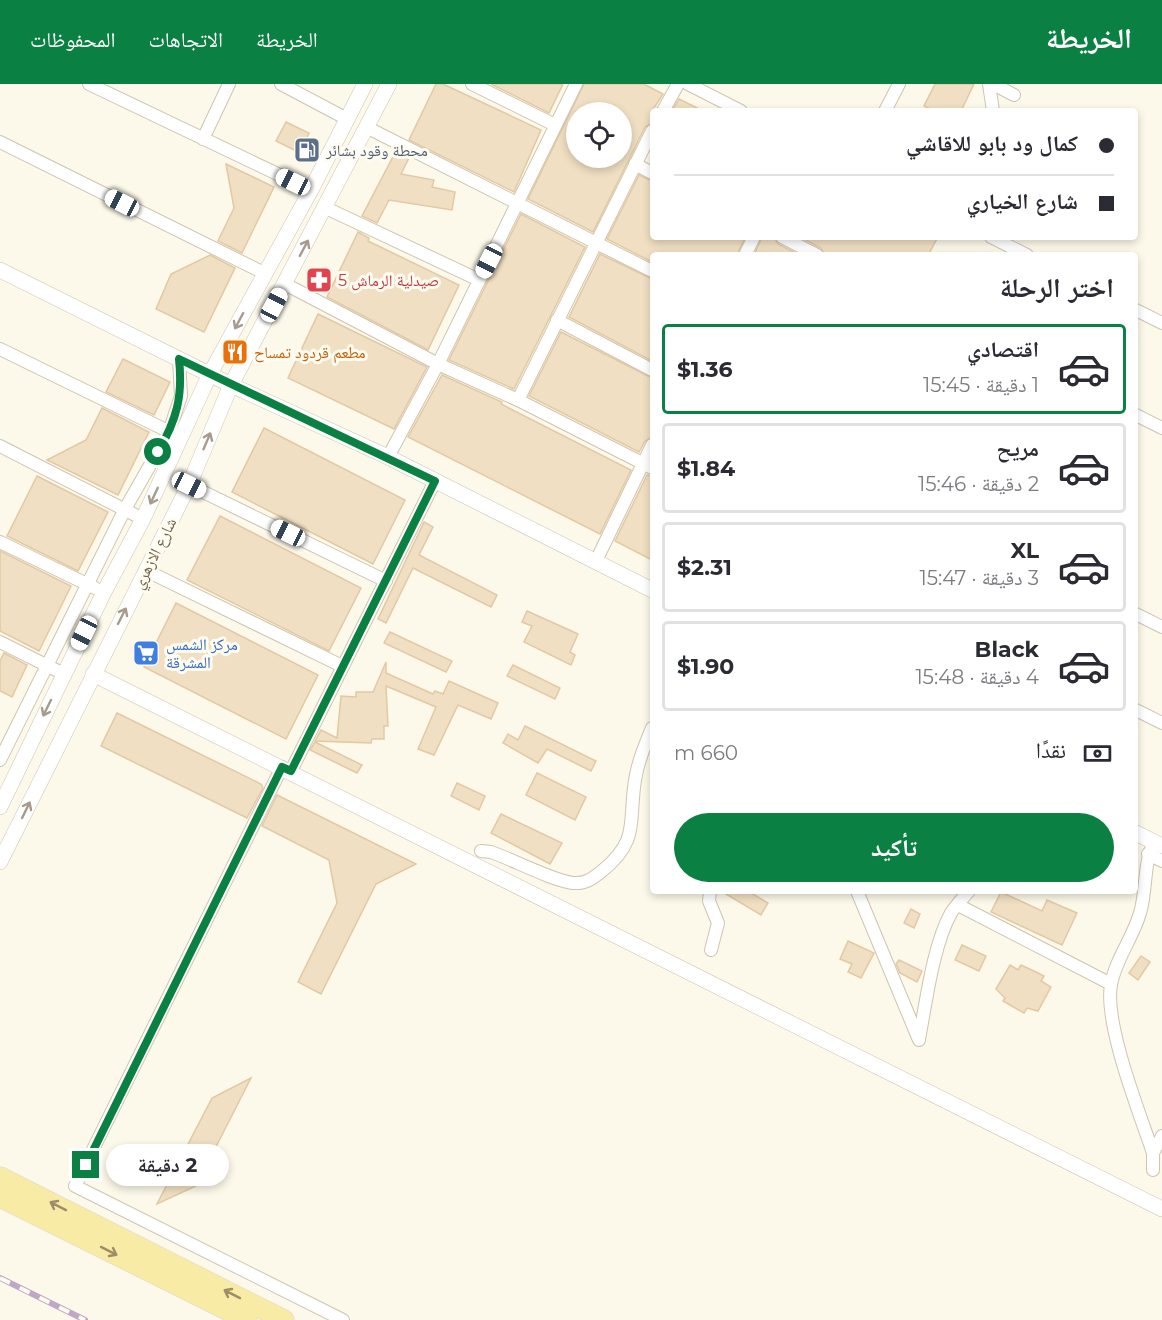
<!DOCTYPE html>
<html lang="ar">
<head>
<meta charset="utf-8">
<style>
  :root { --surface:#fff; --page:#f2f2f3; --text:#2b2b33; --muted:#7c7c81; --line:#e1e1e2; --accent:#0b8043 }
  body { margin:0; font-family:Montserrat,"Noto Naskh Arabic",sans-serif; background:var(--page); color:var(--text); direction:rtl; height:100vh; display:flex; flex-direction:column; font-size:22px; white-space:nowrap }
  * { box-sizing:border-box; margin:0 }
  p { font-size:20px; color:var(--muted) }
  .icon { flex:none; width:33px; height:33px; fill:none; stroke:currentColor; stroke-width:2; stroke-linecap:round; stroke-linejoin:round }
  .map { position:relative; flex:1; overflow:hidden; direction:ltr }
  .details { position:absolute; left:650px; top:168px; width:488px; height:642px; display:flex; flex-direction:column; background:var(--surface); border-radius:6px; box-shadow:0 3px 9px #0003; direction:rtl }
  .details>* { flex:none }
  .guide { position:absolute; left:650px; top:24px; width:488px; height:132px; border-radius:6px; box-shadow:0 3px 9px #0003; direction:rtl; display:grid; align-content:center; height:132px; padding:0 24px; background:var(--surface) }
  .fabs { position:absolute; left:566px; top:18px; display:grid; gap:12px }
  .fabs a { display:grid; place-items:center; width:66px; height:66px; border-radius:50%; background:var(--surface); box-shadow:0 3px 9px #0003; font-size:30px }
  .end { position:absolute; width:27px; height:27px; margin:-14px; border:8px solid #0b8043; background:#fff; box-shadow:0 0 0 3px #fff }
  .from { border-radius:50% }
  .bubble { position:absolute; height:42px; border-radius:21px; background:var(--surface); box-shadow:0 3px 9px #0003; font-size:20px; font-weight:700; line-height:42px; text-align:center; direction:rtl }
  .car { position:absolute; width:18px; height:36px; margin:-18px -9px; border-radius:8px; box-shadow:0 0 4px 2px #0007; background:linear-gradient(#fff 24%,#345 0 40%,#fff 0 76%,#345 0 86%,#fff 0) }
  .guide b { display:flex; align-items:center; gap:21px; height:57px; font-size:22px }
  .guide b+b { border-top:2px solid var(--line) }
  .guide i { width:15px; height:15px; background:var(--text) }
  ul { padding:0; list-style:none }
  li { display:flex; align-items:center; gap:18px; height:90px; margin:0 12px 9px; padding:0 12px; border:3px solid var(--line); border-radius:6px }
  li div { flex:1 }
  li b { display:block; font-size:22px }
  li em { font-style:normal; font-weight:700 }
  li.selected { border-color:var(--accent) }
  li>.icon { width:54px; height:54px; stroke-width:1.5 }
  h2 { padding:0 24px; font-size:27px; line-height:72px }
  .pay { display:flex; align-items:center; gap:15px; height:66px; padding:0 24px; font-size:22px }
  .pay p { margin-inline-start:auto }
  .primary-button { display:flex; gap:12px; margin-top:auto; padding:12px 24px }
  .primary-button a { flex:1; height:69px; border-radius:36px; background:var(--accent); color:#fff; font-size:24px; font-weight:700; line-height:69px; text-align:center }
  header { display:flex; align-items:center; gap:36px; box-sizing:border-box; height:84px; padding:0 30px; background:var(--accent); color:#fff }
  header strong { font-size:28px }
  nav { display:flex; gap:33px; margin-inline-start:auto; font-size:21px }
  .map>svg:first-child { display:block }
  .building { fill:#f0dfc2; stroke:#e2c9a3; stroke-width:1.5; fill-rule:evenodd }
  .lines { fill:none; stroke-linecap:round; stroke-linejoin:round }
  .minor-casing { stroke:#cec4b0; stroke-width:14 }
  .tertiary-casing { stroke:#cec4b0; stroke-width:16 }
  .primary-casing { stroke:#dbd7d1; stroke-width:21 }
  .minor { stroke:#fff; stroke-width:12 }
  .tertiary { stroke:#fff; stroke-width:15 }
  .primary { stroke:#f7eba6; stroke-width:20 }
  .rail-casing { stroke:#bfa7c6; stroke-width:6 }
  .rail { stroke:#fefcf0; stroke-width:4; stroke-dasharray:11; stroke-linecap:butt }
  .oneway { stroke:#a69b8c }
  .oneway2 { stroke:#9d8d68 }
  .route { stroke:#0b8043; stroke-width:8 }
  .labels { text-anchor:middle; stroke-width:6; stroke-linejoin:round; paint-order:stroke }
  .service-label { font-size:16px; fill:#4e5e75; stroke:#fefcf0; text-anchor:start }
  .health-label { font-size:16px; fill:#be3a42; stroke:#fefcf0; text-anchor:start }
  .food-label { font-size:16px; fill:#c56008; stroke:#fefcf0; text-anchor:start }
  .street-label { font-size:16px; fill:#76654e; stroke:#fefcf0 }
  .shop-label { font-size:16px; fill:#366cbe; stroke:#fefcf0; text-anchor:start }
</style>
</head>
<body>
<header>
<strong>الخريطة</strong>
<nav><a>الخريطة</a><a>الاتجاهات</a><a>المحفوظات</a></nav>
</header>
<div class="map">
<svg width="1162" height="1236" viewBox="0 0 1162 1236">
  <rect width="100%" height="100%" fill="#fcf9ea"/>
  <g class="building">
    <path d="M436,0H443L541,46L514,108L409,56Z"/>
    <path d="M491,0H563L549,29Z"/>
    <path d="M584,0H644L663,10L652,27V39L645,43L593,148L528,115ZM576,28H621V74H576Z"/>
    <path d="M935,0H974L961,27H934L924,22Z"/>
    <path d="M679,15L703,27H672Z"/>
    <path d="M286,38L309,49L300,69L276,57Z"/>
    <path d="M396,67L409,74L401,90L434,96L432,103L455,108L452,126L389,116L377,139L362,132Z"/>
    <path d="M226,80L274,103L242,169L218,157L234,124Z"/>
    <path d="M639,91L652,97V153H745L737,171H652V178L607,155Z"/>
    <path d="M521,130L585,163L514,305L449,276Z"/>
    <path d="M358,148L369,154L368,157L459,201L428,266L327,213Z"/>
    <path d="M762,153H774L778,160L799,171H754Z"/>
    <path d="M800,153H938L928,171H825L821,164Z"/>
    <path d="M600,170L652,195V277L569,233Z"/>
    <path d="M210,171L235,184L204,248L156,225L171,190Z"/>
    <path d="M318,230L427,283L394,345L288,294Z"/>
    <path d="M561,248L652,294V353L645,357L639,368L529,312Z"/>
    <path d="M123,275L170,298L154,331L106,308Z"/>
    <path d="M442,291L502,318L501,320L631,386L600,450L408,353Z"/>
    <path d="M102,324L149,348L118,411L47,376L86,356Z"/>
    <path d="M264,344L405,416L373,480L232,408Z"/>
    <path d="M647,391L652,392V476L615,457Z"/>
    <path d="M37,392L108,428L78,487L7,452Z"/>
    <path d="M220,432L361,504L329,567L187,496Z"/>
    <path d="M424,438L433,443L419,471L497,511L491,523L413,484L386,539L378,535Z"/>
    <path d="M0,467L71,502L39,567L0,547Z"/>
    <path d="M176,519L318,591L286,655L144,583Z"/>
    <path d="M527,527L578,550L570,568L575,571L571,581L524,558L532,542L522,538Z"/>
    <path d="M390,548L452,577L446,588L384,559Z"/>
    <path d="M4,569L27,581L12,613L0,607V577Z"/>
    <path d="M386,578V589L433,610L435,607L443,610L449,597L498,619L491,635L458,621L434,671L418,665L436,623L386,602L388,642H384V655H372L371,659L315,657L321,646L337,654L341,612L356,613V608H373Z"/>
    <path d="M513,581L560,604L555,615L507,592Z"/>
    <path d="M117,629L261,700L263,704L247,734L101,662Z"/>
    <path d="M525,642L596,677L591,687L547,665L538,679L503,659L508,650L518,656Z"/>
    <path d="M315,658L362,681L357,689L310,666Z"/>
    <path d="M537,689L586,713L575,736L526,711Z"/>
    <path d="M457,699L485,712L479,726L451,712Z"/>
    <path d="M277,711L416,780L376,800L321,910L298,898L337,819L329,776L262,742Z"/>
    <path d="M501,730L562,759L550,780L491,749Z"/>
    <path d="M721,807H748L768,819L761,831Z"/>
    <path d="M1001,808L1042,827L1047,816L1077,829L1062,861L991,828Z"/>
    <path d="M911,825L920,830L914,844L904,839Z"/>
    <path d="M848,857L874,869L861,894L848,888L852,880L840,875Z"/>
    <path d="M962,861L986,872L979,887L955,876Z"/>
    <path d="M1141,872L1150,878L1138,896L1129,889Z"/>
    <path d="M899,876L922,887L917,898L900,889L896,880Z"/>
    <path d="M1010,881L1018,886L1021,881L1036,888L1044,892L1041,897L1051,903L1038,927L1027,924L1024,929L1003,917L1005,914L996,905Z"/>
    <path d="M251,994L196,1102L157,1120L212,1014Z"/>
  </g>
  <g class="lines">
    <defs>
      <g id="minor">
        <path d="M89,0L311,106"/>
        <path d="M281,0L347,35"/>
        <path d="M472,0L555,41"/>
        <path d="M688,0L741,27"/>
        <path d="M989,0L993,27"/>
        <path d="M993,0L1014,11"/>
        <path d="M663,27L678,0"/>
        <path d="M885,27L899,0"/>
        <path d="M366,43L652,187"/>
        <path d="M203,55L229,0"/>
        <path d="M0,58L264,189"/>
        <path d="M635,80L652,89"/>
        <path d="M326,124L479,196"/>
        <path d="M782,153L817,171"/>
        <path d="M991,153L1027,171"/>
        <path d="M745,171L754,153"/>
        <path d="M285,200L438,280L518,316L652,384"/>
        <path d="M1134,225L1162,239"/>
        <path d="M557,236L652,286"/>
        <path d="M0,265L174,350"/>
        <path d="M518,316L652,47"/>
        <path d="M1134,330L1162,344"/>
        <path d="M0,362L143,435"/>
        <path d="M388,373L438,280L576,0"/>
        <path d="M189,401L386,497"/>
        <path d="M0,458L95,504"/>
        <path d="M596,477L652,361"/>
        <path d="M145,486L342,582"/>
        <path d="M1134,529L1162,543"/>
        <path d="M0,558L64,590"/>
        <path d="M1134,625L1162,639"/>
        <path d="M0,676L125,425L169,348L181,312L179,275"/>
        <path d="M282,683L75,1102L343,1236"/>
        <path d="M291,687L435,397"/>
        <path d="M481,767L491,768C514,776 551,796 573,799C586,800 593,794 602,787C642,755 627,735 636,691C639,674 646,659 652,644"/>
        <path d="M1148,770L1162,777"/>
        <path d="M710,807L709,817L718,839L711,866"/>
        <path d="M857,807L919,956"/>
        <path d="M958,821L1111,900"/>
        <path d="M919,955C926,919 933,861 951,829C956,821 963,814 969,807"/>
        <path d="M1153,1069L1162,1052"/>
        <path d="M1153,1086V1069C1140,1030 1104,940 1111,901C1115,876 1133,854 1140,829C1147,806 1143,780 1154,758"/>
      </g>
      <g id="tertiary">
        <path d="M0,186L231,301L388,373L652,506"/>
        <path d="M93,590L1162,1125"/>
        <path d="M0,723L104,508L143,435L210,290L311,106L365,0"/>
        <path d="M1134,748L1162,762"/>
        <path d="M0,778L189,401L231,301L389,0"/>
      </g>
      <g id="primary">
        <path d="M0,1093L284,1236"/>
        <path d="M0,1113L247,1236"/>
      </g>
    </defs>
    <use href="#minor" class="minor-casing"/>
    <use href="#tertiary" class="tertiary-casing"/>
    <use href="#primary" class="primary-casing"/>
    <use href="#minor" class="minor"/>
    <use href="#tertiary" class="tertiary"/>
    <use href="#primary" class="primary"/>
    <defs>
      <path id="rail" d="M0,1194L85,1236"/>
    </defs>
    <use href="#rail" class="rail-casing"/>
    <use href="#rail" class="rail"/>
  </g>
  <defs><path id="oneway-shaft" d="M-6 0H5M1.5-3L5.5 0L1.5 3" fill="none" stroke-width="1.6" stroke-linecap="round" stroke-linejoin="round" transform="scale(1.5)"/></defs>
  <g class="oneway">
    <use href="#oneway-shaft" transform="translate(304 164) rotate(-62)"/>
    <use href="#oneway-shaft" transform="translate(239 237) rotate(118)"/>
    <use href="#oneway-shaft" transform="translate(207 357) rotate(-67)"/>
    <use href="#oneway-shaft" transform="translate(154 412) rotate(115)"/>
    <use href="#oneway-shaft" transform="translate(122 532) rotate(-63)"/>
    <use href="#oneway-shaft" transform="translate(47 624) rotate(116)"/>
    <use href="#oneway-shaft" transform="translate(26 726) rotate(-64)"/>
  </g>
  <g class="oneway2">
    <use href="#oneway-shaft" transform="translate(58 1122) rotate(-153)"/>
    <use href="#oneway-shaft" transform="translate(109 1167) rotate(27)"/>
    <use href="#oneway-shaft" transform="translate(232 1210) rotate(-153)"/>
  </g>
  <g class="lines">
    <path class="route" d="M86,1081L282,683L291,687L435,397L179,275C183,312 177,335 158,368"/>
  </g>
  <defs>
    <symbol id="fuel-square" viewBox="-11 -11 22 22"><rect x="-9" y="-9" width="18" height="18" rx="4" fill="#5c6f8a" stroke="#fefcf0"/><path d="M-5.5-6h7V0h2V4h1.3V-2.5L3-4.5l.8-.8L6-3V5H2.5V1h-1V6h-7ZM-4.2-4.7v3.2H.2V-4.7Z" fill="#fff"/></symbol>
    <symbol id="pharmacy-square" viewBox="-11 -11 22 22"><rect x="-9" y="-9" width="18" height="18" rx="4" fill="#e0444e" stroke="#fefcf0"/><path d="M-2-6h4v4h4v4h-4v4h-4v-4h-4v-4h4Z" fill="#fff"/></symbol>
    <symbol id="restaurant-square" viewBox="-11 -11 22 22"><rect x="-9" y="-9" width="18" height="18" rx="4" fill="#e8710a" stroke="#fefcf0"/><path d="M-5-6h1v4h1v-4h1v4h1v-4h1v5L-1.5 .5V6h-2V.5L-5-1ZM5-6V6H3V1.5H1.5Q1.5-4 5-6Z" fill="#fff"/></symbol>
    <symbol id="supermarket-square" viewBox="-11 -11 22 22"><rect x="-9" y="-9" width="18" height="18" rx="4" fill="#3f7fe0" stroke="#fefcf0"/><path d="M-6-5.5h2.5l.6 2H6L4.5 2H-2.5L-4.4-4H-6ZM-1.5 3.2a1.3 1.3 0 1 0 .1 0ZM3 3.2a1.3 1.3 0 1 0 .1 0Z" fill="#fff"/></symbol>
  </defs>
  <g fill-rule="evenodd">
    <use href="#fuel-square" x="292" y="51" width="30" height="30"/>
    <use href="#pharmacy-square" x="304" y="181" width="30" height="30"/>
    <use href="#restaurant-square" x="220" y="253" width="30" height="30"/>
    <use href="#supermarket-square" x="131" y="554" width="30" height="30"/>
  </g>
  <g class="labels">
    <g class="service-label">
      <text x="326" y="72">محطة وقود بشائر</text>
    </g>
    <g class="health-label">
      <text x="338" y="202">صيدلية الرماش 5</text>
    </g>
    <g class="food-label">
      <text x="254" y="274">مطعم قردود تمساح</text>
    </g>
    <g class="street-label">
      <text transform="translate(154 469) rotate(-63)" y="6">شارع الازهري</text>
    </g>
    <g class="shop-label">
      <text x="166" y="566">مركز الشمس<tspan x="166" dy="18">المشرقة</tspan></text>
    </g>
  </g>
</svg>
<div class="fabs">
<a><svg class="icon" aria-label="locate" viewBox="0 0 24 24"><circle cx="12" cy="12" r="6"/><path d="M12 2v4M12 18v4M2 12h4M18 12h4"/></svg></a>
</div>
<i class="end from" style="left:158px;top:368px"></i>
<i class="end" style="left:86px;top:1081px"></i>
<div class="bubble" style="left:106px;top:1060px;width:123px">2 دقيقة</div>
<i class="car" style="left:293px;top:98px;rotate:296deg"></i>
<i class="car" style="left:122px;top:119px;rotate:297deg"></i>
<i class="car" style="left:489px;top:177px;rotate:207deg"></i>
<i class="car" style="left:274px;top:221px;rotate:28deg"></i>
<i class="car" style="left:189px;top:401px;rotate:116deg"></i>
<i class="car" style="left:288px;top:449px;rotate:296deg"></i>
<i class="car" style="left:84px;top:549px;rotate:206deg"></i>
<div class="guide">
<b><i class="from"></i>كمال ود بابو للاقاشي</b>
<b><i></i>شارع الخياري</b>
</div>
<section class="details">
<h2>اختر الرحلة</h2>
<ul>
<li class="selected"><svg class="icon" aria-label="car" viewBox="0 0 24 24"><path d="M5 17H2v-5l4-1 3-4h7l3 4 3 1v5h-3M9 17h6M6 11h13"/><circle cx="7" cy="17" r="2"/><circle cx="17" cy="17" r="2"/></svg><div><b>اقتصادي</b><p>1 دقيقة · 15:45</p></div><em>$1.36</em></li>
<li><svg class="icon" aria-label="car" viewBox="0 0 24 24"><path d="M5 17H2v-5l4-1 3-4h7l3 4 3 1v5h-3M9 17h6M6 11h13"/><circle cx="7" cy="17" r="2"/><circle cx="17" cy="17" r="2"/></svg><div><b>مريح</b><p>2 دقيقة · 15:46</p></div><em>$1.84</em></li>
<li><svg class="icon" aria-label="car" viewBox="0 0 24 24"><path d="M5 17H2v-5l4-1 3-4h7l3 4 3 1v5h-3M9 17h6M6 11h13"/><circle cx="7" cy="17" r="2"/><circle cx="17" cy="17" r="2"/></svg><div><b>XL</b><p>3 دقيقة · 15:47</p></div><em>$2.31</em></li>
<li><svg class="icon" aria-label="car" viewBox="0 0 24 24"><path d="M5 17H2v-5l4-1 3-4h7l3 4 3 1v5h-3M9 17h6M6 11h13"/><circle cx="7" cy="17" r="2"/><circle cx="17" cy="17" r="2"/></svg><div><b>Black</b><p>4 دقيقة · 15:48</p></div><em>$1.90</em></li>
</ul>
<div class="pay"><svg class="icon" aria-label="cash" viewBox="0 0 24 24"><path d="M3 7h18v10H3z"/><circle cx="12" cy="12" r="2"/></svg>نقدًا<p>660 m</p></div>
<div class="primary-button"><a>تأكيد</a></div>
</section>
</div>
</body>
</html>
